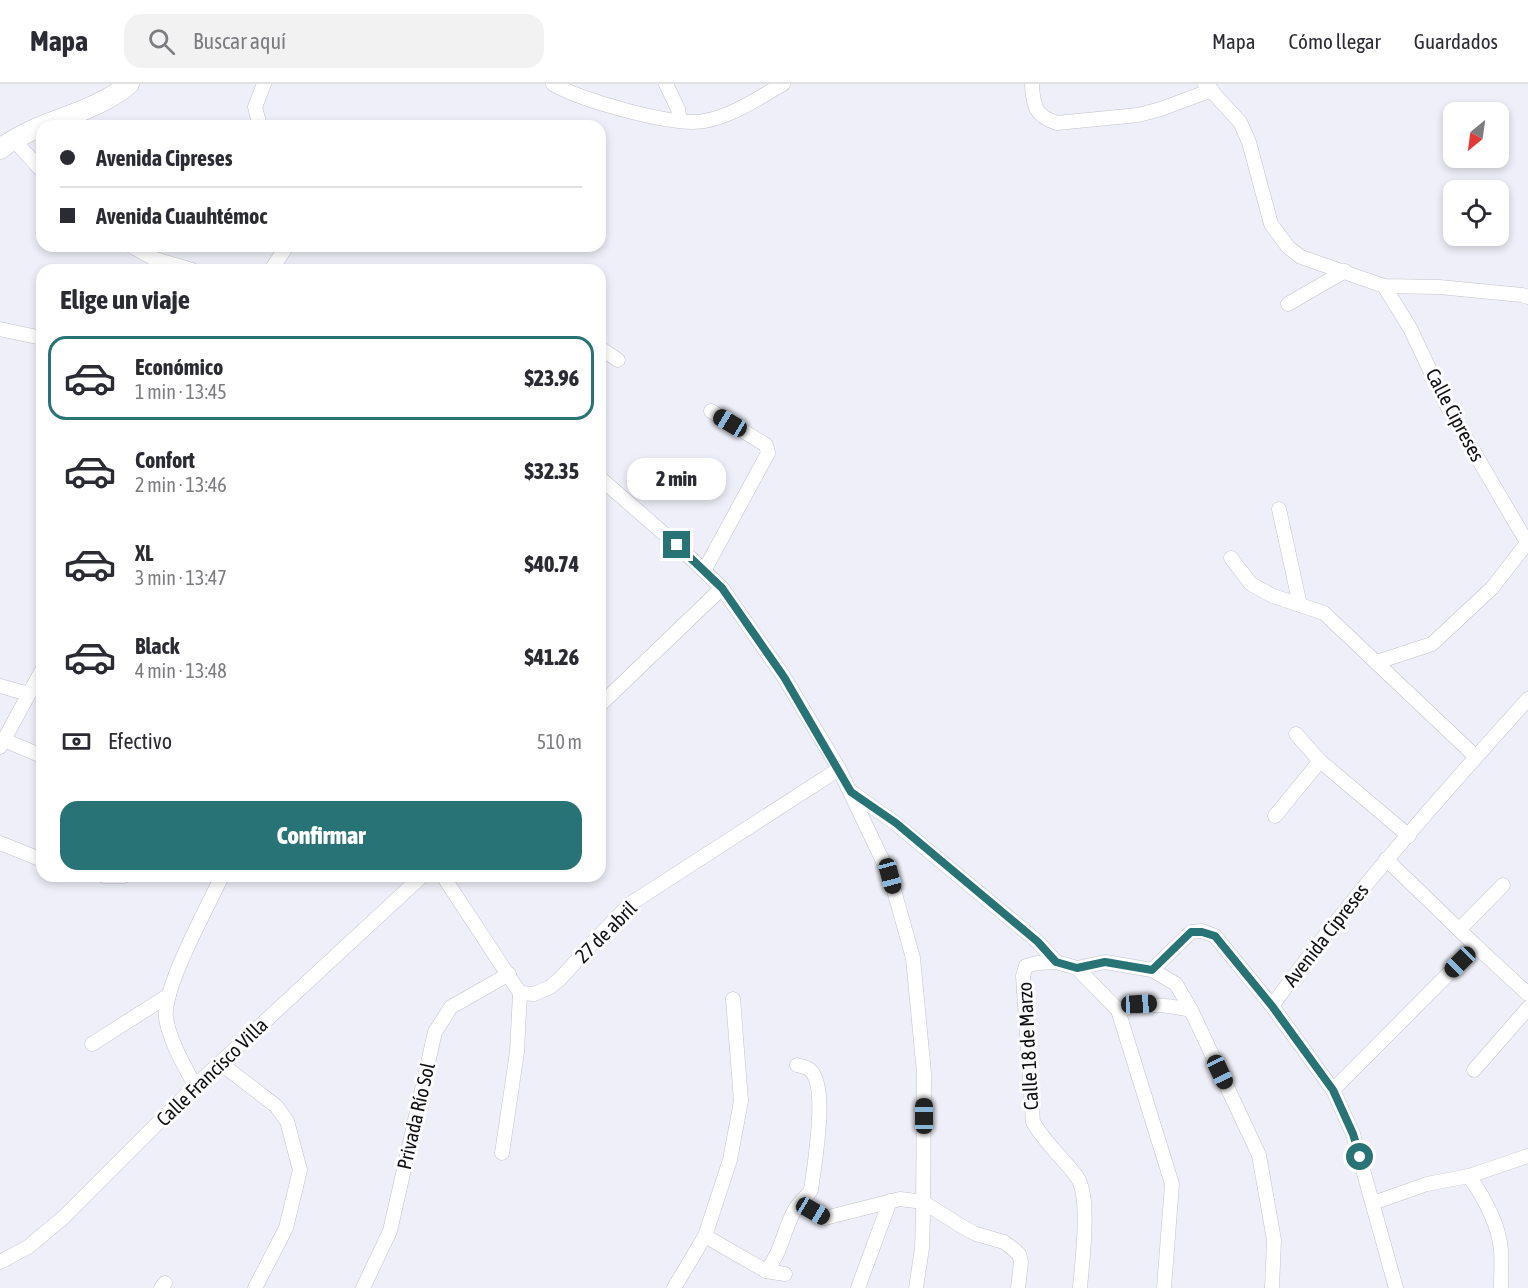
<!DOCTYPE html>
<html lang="es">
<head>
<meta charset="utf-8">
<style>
  :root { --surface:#fff; --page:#f2f2f3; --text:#2b2b33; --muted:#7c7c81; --line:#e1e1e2; --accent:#287375 }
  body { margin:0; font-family:"Asap Condensed",sans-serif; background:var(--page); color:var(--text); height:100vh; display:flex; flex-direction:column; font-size:22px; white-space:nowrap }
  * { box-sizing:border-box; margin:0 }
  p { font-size:20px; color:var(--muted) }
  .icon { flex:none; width:33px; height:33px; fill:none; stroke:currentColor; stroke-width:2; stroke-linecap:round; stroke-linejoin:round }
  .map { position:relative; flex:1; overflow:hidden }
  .drawer { position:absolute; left:36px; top:180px; width:570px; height:618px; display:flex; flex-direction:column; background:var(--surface); border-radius:18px; box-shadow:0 3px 9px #0003 }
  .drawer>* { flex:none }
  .top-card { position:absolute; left:36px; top:36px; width:570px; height:132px; border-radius:18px; box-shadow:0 3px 9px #0003; display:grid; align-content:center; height:132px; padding:0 24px; background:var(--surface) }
  .needle { width:39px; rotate:209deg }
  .fabs { position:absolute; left:1443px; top:18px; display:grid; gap:12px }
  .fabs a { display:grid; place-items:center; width:66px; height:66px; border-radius:12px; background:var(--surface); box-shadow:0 3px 9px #0003; font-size:30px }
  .end { position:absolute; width:27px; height:27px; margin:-14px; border:8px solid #287375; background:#fff; box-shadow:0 0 0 3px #fff }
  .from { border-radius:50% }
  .bubble { position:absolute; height:42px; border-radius:18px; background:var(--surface); box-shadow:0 3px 9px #0003; font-size:20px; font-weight:800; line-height:42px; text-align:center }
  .car { position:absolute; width:18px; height:36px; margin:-18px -9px; border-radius:8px; box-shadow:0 0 4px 2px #0007; background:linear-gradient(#222 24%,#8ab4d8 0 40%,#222 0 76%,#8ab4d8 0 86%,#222 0) }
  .top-card b { display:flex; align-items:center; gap:21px; height:57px; font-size:22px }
  .top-card b+b { border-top:2px solid var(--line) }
  .top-card i { width:15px; height:15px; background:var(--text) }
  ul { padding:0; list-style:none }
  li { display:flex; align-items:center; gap:18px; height:84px; margin:0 12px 9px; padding:0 12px; border:3px solid transparent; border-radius:18px }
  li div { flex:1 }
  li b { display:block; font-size:22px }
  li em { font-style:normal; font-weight:800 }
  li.on { border-color:var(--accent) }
  li>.icon { width:54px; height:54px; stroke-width:1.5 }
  h2 { padding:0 24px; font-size:27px; line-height:72px }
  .pay { display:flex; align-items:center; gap:15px; height:66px; padding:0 24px; font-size:22px }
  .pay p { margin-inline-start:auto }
  .button { display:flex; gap:12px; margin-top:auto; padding:12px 24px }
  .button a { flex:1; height:69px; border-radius:18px; background:var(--accent); color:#fff; font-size:24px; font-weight:800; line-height:69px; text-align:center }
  header { display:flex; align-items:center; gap:36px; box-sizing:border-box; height:84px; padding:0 30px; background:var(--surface); border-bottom:2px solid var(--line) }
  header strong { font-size:28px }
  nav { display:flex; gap:33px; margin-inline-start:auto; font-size:21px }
  .search { width:420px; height:54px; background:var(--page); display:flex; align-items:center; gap:15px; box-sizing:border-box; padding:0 21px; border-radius:18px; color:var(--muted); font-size:22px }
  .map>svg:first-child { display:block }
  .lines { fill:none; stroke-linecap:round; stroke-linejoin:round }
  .street-casing { stroke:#c2c2cc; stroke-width:15 }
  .secondary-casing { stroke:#c2c2cc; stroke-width:21 }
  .street { stroke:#fff; stroke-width:14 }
  .secondary { stroke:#fff; stroke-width:20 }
  .route { stroke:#287375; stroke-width:8 }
  .labels { text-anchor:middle; stroke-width:6; stroke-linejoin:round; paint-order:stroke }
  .street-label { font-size:20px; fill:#0f0f12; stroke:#fdfdff }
</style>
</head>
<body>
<header>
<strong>Mapa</strong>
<div class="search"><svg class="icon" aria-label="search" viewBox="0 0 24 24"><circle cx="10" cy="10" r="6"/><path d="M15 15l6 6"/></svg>Buscar aquí</div>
<nav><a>Mapa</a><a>Cómo llegar</a><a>Guardados</a></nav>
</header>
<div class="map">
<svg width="1528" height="1204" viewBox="0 0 1528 1204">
  <rect width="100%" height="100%" fill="#efeff9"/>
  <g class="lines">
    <defs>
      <g id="street">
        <path d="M553,0C580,16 674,43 704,37C733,32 758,14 783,0"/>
        <path d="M666,0L678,25L680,37"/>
        <path d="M1032,0C1033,22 1035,32 1057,39L1138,31L1161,25L1212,6"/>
        <path d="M1205,0L1240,38L1249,58L1271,140L1288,163L1301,173L1384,202L1439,203L1522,211L1528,213"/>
        <path d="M260,42L255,23L264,0"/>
        <path d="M13,55L42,87"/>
        <path d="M131,162L155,175L192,186"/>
        <path d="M271,186L287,162"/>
        <path d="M1384,202L1410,244L1447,322L1528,460"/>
        <path d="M1288,220L1345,187"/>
        <path d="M0,245L42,254"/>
        <path d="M600,264L618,276"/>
        <path d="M600,394L677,461L722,504L784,593L839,685L890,792L913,874L924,989L923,1130L922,1164L916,1204"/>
        <path d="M1279,425L1300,521"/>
        <path d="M1231,474L1251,500L1273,512L1324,529L1476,673"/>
        <path d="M704,487L768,369L766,361L711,327"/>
        <path d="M1377,578L1432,560L1492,504L1527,459"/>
        <path d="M0,602L29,610"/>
        <path d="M600,621L722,504"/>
        <path d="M1296,650L1320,677L1409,752"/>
        <path d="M4,656L42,672"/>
        <path d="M0,663L42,586"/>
        <path d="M853,709L895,739L1038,858L1056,878"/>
        <path d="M1275,732L1320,677"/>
        <path d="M0,759L42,776"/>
        <path d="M1386,775L1476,862L1528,910"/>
        <path d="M104,792H124"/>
        <path d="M443,792L520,909"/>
        <path d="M1459,846L1503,801"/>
        <path d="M1077,884L1118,926L1172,1100L1164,1204"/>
        <path d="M1152,886L1191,848L1202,847L1215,852L1272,922"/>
        <path d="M520,909L534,910L550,903L560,895L597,854L630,820L839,685"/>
        <path d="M1118,926C1146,919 1162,920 1191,926"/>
        <path d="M92,960L169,911"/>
        <path d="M220,979L276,1022L287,1037L300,1086L286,1144L255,1204"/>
        <path d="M1474,986L1528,924"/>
        <path d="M195,1002C184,981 170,958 166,934C162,905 208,822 222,792"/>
        <path d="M1333,1006L1476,862"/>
        <path d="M502,1069L517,968L520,909"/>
        <path d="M1469,1092C1483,1112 1499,1141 1501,1166C1502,1178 1501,1191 1501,1204"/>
        <path d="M800,1119L825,1134L900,1115L923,1118L963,1143L976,1150L1004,1158L1012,1164L1019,1170L1021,1178L1018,1204"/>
        <path d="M1373,1119L1427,1100L1469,1092L1528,1072"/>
        <path d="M705,1152L766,1187L785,1190"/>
        <path d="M0,1178L28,1163L64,1133L195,1002L422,792"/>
        <path d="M766,1187C781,1170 783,1148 794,1127C798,1119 806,1114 811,1106C814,1082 829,1002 810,986C807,983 801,982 797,981"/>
        <path d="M161,1204L165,1199"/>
        <path d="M363,1204L390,1147L435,948L451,923L509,890"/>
        <path d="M674,1204L705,1152L730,1076L741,1017L733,915"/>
        <path d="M858,1204L890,1117"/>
        <path d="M1080,1204C1082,1178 1091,1113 1077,1093C1063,1074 1045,1059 1033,1038L1023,892L1026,882L1037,879L1056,878L1077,884L1105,878L1152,886L1176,900L1191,926L1259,1071L1274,1156L1272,1204"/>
        <path d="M1396,1204L1353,1050L1333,1006L1272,922C1350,814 1439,714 1528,615"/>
      </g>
      <path id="secondary" d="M0,65C39,35 91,32 129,0"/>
    </defs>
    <use href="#street" class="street-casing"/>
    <use href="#secondary" class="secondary-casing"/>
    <use href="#street" class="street"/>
    <use href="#secondary" class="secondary"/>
  </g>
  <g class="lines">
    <path class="route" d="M677,461L722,504L784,593L851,708L896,739L1038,858L1056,878L1077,884L1105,878L1152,886L1191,848H1202L1215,852L1272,922L1333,1006L1353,1050L1360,1073"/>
  </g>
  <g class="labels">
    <g class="street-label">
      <text transform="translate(1455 331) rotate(62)" y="7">Calle Cipreses</text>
      <text transform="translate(606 848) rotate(-45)" y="7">27 de abril</text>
      <text transform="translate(1326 851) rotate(-52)" y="7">Avenida Cipreses</text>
      <text transform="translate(1028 962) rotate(-93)" y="7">Calle 18 de Marzo</text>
      <text transform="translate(212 988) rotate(-44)" y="7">Calle Francisco Villa</text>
      <text transform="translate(416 1032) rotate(-77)" y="7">Privada Río Sol</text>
    </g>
  </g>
</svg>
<div class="fabs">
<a><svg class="needle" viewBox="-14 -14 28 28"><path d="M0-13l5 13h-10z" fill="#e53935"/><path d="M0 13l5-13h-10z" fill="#7c7c81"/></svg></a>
<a><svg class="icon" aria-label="locate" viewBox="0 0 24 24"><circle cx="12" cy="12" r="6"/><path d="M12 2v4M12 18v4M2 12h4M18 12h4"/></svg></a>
</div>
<i class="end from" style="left:1360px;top:1073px"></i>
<i class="end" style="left:677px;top:461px"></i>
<div class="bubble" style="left:627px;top:374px;width:99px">2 min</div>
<i class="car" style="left:730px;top:339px;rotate:301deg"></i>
<i class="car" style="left:890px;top:792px;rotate:165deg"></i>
<i class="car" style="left:1460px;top:878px;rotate:225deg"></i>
<i class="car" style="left:1139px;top:920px;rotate:87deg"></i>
<i class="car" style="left:1220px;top:988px;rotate:155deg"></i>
<i class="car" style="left:924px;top:1032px;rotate:0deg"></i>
<i class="car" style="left:813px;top:1127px;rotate:120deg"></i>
<div class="top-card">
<b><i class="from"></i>Avenida Cipreses</b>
<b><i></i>Avenida Cuauhtémoc</b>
</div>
<section class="drawer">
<h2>Elige un viaje</h2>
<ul>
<li class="on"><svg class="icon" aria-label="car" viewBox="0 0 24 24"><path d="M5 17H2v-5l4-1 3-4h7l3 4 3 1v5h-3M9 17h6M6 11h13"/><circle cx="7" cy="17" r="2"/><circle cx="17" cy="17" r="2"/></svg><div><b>Económico</b><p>1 min · 13:45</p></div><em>$23.96</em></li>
<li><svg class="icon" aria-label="car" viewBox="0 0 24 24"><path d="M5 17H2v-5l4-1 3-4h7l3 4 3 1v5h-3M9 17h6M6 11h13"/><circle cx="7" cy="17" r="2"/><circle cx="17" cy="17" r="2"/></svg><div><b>Confort</b><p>2 min · 13:46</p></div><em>$32.35</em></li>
<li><svg class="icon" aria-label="car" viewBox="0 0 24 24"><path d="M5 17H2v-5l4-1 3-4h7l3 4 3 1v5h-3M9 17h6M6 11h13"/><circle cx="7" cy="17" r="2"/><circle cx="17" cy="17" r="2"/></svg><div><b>XL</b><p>3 min · 13:47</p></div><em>$40.74</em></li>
<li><svg class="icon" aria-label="car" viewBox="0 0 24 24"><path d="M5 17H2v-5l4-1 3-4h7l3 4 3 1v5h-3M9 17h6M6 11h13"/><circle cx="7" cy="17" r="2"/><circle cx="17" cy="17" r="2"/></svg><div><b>Black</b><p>4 min · 13:48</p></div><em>$41.26</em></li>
</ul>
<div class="pay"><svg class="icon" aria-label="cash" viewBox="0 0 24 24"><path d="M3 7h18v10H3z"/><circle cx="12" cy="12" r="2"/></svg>Efectivo<p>510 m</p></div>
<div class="button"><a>Confirmar</a></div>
</section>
</div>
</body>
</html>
